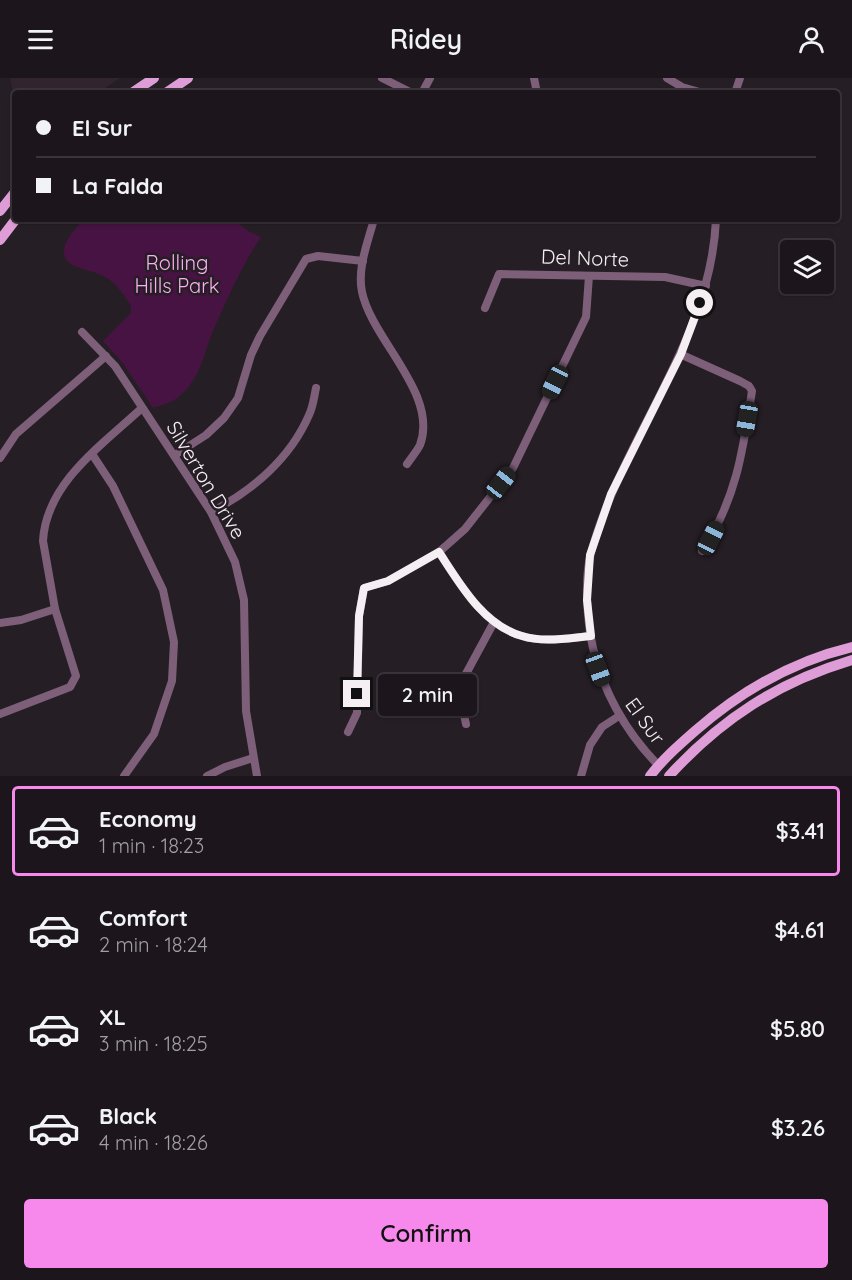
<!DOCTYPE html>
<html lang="en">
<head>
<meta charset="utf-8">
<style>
  :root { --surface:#1c161c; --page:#292329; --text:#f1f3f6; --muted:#a09fa3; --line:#3a353b; --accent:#f788ec }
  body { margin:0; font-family:Quicksand,sans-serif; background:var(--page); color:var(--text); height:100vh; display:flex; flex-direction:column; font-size:22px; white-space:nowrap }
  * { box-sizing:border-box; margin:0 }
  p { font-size:20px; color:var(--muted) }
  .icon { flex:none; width:33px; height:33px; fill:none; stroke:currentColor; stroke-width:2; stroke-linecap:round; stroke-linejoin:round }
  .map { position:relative; height:698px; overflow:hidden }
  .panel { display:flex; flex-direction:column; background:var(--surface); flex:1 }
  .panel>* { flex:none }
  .banner { position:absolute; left:12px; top:12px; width:828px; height:132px; border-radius:6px; box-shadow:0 2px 4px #0004,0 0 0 2px var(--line); display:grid; align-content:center; height:132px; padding:0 24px; background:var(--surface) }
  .fabs { position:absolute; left:780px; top:162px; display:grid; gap:12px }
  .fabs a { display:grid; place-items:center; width:54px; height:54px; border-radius:6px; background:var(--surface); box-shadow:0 2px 4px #0004,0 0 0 2px var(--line); font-size:30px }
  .end { position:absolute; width:27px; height:27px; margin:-14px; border:8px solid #f5eff4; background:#111; box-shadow:0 0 0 3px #111 }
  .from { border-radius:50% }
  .bubble { position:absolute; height:42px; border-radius:6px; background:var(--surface); box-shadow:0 2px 4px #0004,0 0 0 2px var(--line); font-size:20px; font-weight:600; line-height:42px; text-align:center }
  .car { position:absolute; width:18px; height:36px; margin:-18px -9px; border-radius:8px; box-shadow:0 0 4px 2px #0007; background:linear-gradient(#222 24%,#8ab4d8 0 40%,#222 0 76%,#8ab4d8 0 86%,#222 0) }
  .banner b { display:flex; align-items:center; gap:21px; height:57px; font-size:22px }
  .banner b+b { border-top:2px solid var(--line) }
  .banner i { width:15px; height:15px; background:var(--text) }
  ul { padding:10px 0 0; list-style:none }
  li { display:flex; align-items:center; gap:18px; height:90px; margin:0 12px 9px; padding:0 12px; border:3px solid transparent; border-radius:6px }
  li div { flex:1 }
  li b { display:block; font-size:22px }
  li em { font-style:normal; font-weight:600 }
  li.on { border-color:var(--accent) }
  li>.icon { width:54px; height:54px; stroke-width:1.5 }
  .action { display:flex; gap:12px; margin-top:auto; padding:12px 24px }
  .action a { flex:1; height:69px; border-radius:6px; background:var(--accent); color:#111; font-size:24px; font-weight:600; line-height:69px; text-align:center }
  header { display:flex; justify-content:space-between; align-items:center; height:78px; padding:0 24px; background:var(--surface); font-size:27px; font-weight:600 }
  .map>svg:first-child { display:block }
  .built { fill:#31242f }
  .park { fill:#461342 }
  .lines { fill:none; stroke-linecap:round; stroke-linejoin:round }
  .minor { stroke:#7e5f7a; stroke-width:8 }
  .major { stroke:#de9dd6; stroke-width:10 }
  .route { stroke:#f5eff4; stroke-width:8 }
  .labels { text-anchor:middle; stroke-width:5; stroke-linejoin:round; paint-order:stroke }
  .street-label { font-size:20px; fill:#f5eff4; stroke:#261e25 }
  .park-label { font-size:20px; fill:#fbaef2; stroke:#261e25 }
</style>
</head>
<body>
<header><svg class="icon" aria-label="menu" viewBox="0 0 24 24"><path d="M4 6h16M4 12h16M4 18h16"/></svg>Ridey<svg class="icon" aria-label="person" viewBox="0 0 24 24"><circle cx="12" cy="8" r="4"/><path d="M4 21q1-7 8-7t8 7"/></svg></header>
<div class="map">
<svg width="852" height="698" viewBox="0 0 852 698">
  <rect width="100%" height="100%" fill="#261e25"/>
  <path class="built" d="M10,0H120L98,15H15V24Z"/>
  <path class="park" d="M84,141H233L248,153L261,159C243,186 229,216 216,246C205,269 202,298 182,316C174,324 163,327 153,330L122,284L103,263L131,235V228C125,219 117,206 107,200C97,194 87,193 77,189C49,178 73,153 84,141Z"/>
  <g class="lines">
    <g class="minor">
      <path d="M382,0L412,15"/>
      <path d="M534,0L537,15"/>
      <path d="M667,0L682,9L703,15"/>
      <path d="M422,15L430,0"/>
      <path d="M735,15L740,0"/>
      <path d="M374,141C368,164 357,190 362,214C372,262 439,316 420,367C417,373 411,380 407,386"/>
      <path d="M485,230L499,196L665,199L706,208"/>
      <path d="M82,254L115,288L211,434L235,484L244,522L246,633L257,698"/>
      <path d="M680,276L740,303L749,308L752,313C743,373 736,422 702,473"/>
      <path d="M92,376L113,408L163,512L174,564L172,603L154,656L124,698"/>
      <path d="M175,377L206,357L224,340L238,320L251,277L260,258L306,181L318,178L363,183"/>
      <path d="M0,380L16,356L106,278"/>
      <path d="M211,434C252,413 290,381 309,337C313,329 314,319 316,310"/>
      <path d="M439,474C460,506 483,547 522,558C544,565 569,560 591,558"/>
      <path d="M0,545L21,542L55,531"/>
      <path d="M0,636L70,609L76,598L55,531L43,463C46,405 103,366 142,330"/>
      <path d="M466,646L461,623V605L494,544"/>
      <path d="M348,654L357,635L359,538L364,510L388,503L439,474L465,451L513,390L586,239L589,198"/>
      <path d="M658,687C625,653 604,616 593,570C587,544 584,500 591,475C622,359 711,264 716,141"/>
      <path d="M207,698L225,689L253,680"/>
      <path d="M581,698L590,667L602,649L619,638"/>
    </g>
    <g class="major">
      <path d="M132,15L154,0"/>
      <path d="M166,15L188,0"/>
      <path d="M0,133L15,114"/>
      <path d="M0,162L16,141"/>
      <path d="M650,698C663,681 679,667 695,653C741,613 793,583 852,569"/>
      <path d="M669,698C721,641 778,604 852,582"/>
    </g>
  </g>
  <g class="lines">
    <path class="route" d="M357,616L359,538L364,510L388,503L439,474C460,506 483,547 522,558C544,565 568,560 591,558L587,522L590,477L611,416L681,276L700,225"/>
  </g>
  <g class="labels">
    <g class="street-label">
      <text transform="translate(585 180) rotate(2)" y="7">Del Norte</text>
      <text transform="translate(206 402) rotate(59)" y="7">Silverton Drive</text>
      <text transform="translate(645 643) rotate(54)" y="7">El Sur</text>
    </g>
    <g class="park-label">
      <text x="177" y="192">Rolling<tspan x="177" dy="23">Hills Park</tspan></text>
    </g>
  </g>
</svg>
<div class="fabs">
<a><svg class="icon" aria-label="layers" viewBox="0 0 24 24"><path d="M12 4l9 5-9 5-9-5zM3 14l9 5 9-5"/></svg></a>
</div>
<i class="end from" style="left:700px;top:225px"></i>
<i class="end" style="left:357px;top:616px"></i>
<div class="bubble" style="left:378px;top:596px;width:99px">2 min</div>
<i class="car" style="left:555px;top:304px;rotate:206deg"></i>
<i class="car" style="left:747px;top:341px;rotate:190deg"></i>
<i class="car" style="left:501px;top:405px;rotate:38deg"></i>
<i class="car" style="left:711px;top:460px;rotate:27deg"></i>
<i class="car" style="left:598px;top:591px;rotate:160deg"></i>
<div class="banner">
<b><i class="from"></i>El Sur</b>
<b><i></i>La Falda</b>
</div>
</div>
<section class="panel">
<ul>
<li class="on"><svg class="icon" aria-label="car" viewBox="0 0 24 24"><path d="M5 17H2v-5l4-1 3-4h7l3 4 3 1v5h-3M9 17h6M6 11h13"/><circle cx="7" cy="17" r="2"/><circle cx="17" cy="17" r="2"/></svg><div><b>Economy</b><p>1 min · 18:23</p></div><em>$3.41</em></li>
<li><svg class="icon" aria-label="car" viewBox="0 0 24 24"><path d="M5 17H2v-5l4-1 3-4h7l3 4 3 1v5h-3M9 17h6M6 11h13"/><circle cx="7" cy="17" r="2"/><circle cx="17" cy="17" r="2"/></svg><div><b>Comfort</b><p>2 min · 18:24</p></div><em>$4.61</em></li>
<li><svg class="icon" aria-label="car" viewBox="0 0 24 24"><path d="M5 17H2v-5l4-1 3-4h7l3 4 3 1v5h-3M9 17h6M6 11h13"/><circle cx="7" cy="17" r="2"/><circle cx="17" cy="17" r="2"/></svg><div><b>XL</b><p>3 min · 18:25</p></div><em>$5.80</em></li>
<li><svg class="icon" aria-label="car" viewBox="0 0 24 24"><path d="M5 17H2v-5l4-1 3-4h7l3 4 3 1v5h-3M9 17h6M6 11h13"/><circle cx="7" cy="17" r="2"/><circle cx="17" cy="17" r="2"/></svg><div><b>Black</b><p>4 min · 18:26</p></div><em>$3.26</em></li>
</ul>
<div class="action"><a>Confirm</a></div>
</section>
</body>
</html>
